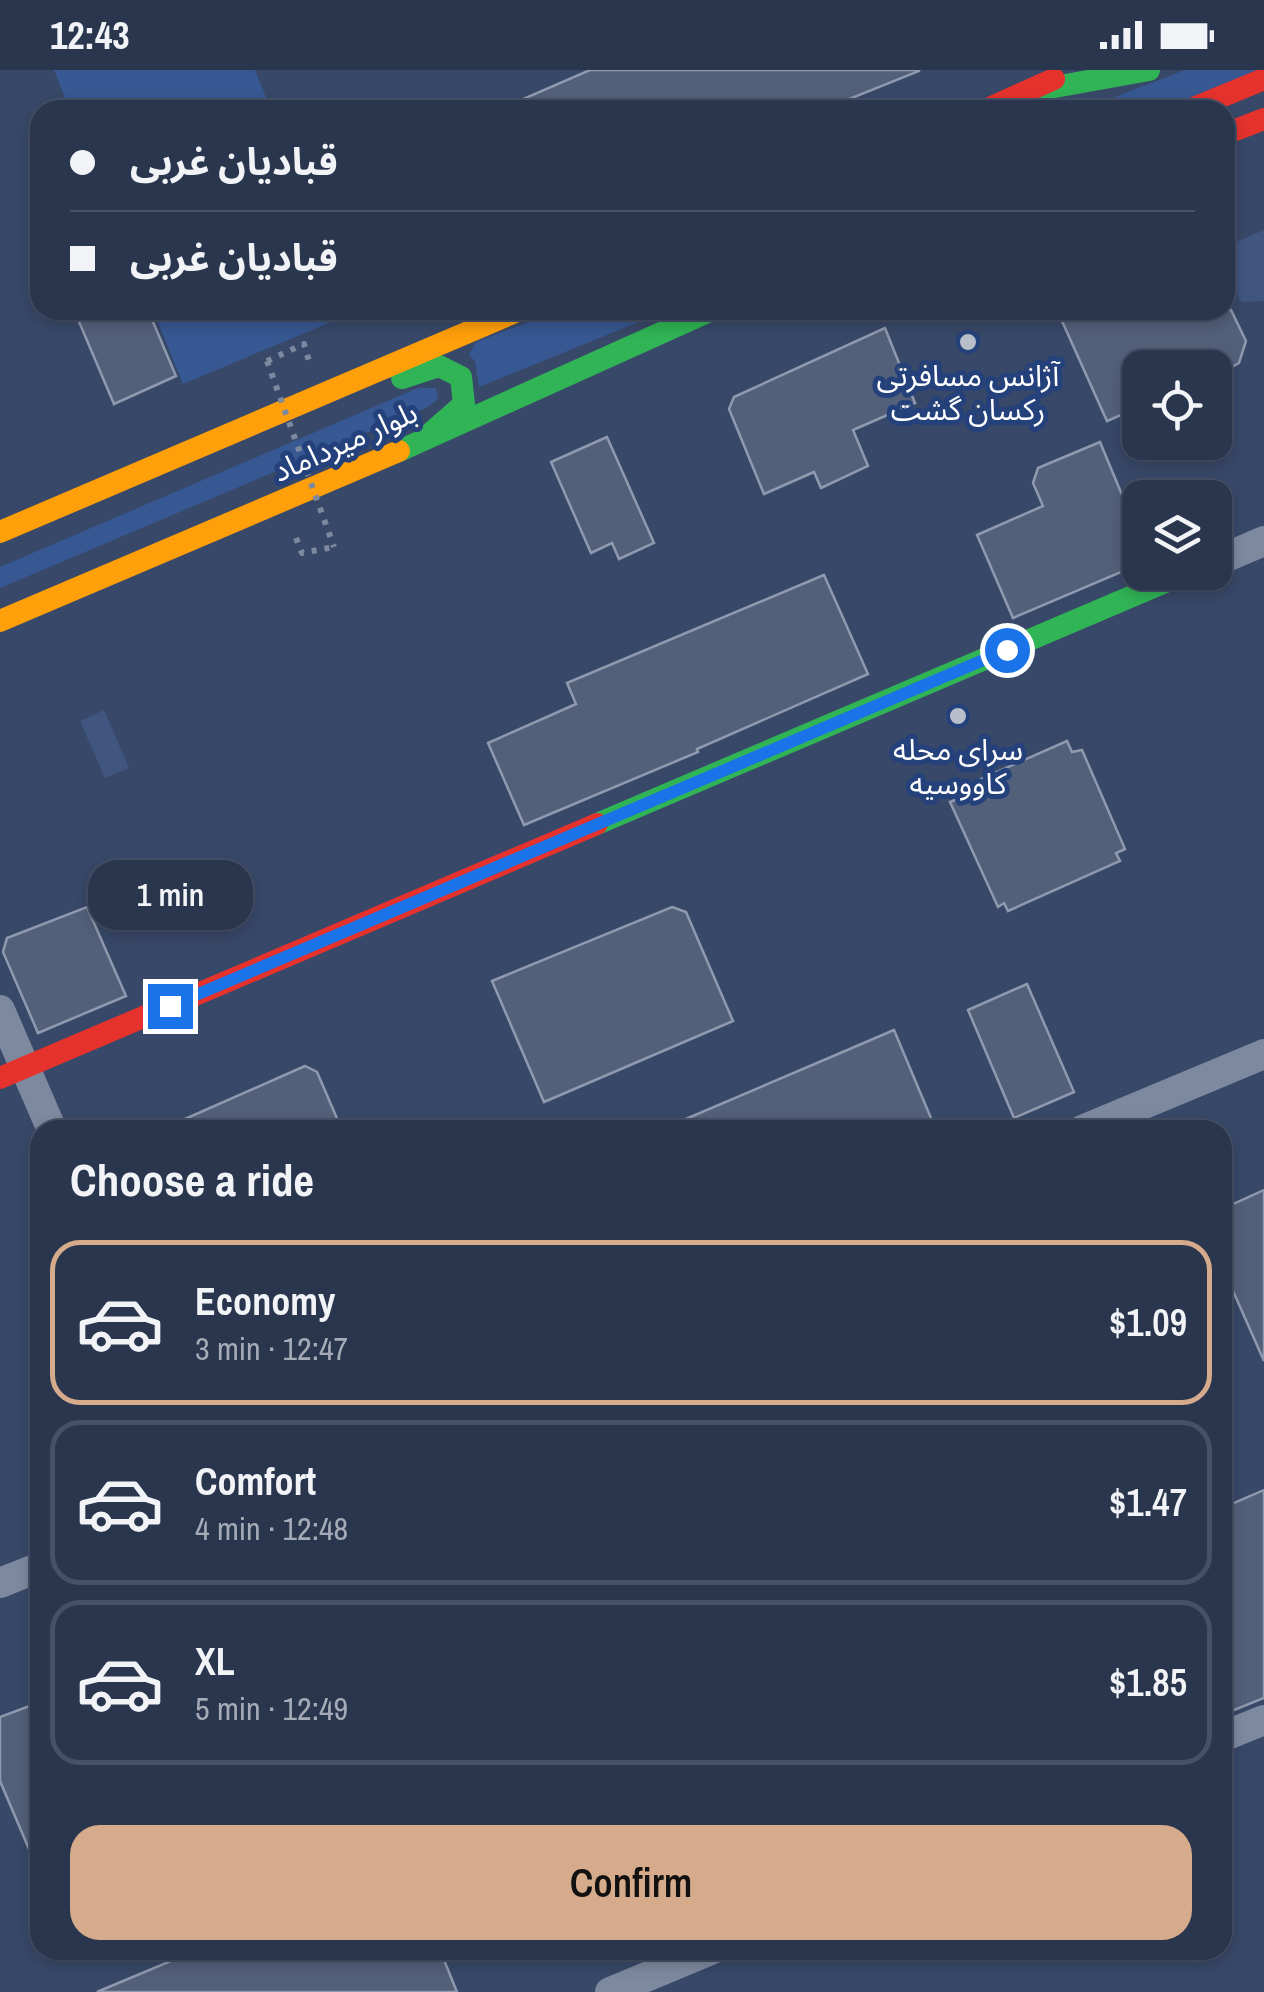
<!DOCTYPE html>
<html lang="en">
<head>
<meta charset="utf-8">
<style>
  :root { --surface:#2a364e; --page:#323e55; --text:#f1f3f6; --muted:#a5abb6; --line:#465066; --accent:#d6ab8b }
  body { margin:0; font-family:"Archivo Narrow","Noto Sans Arabic",sans-serif; background:var(--page); color:var(--text); height:100vh; display:flex; flex-direction:column; font-size:38px; white-space:nowrap }
  * { box-sizing:border-box; margin:0 }
  p { font-size:32px; color:var(--muted) }
  .icon { flex:none; width:55px; height:55px; fill:none; stroke:currentColor; stroke-width:2; stroke-linecap:round; stroke-linejoin:round }
  .map { position:relative; flex:1; overflow:hidden }
  .details { position:absolute; left:30px; top:1050px; width:1202px; height:840px; display:flex; flex-direction:column; background:var(--surface); border-radius:30px; box-shadow:0 5px 15px #0003,0 0 0 2px var(--line) }
  .details>* { flex:none }
  .hud { position:absolute; left:30px; top:30px; width:1205px; height:220px; border-radius:30px; box-shadow:0 5px 15px #0003,0 0 0 2px var(--line); display:grid; align-content:center; height:220px; padding:0 40px; background:var(--surface) }
  .buttons { position:absolute; left:1122px; top:280px; display:grid; gap:20px }
  .buttons a { display:grid; place-items:center; width:110px; height:110px; border-radius:20px; background:var(--surface); box-shadow:0 5px 15px #0003,0 0 0 2px var(--line); font-size:50px }
  .end { position:absolute; width:45px; height:45px; margin:-22px; border:12px solid #1a73e8; background:#fff; box-shadow:0 0 0 5px #fff }
  .from { border-radius:50% }
  .bubble { position:absolute; height:70px; border-radius:30px; background:var(--surface); box-shadow:0 5px 15px #0003,0 0 0 2px var(--line); font-size:32px; font-weight:600; line-height:70px; text-align:center }
  .hud b { display:flex; align-items:center; gap:35px; height:95px; font-size:38px }
  .hud b+b { border-top:2px solid var(--line) }
  .hud i { width:25px; height:25px; background:var(--text) }
  ul { padding:0; list-style:none }
  li { display:flex; align-items:center; gap:30px; height:165px; margin:0 20px 15px; padding:0 20px; border:5px solid var(--line); border-radius:30px }
  li div { flex:1 }
  li b { display:block; font-size:38px }
  li em { font-style:normal; font-weight:600 }
  li.on { border-color:var(--accent) }
  li>.icon { width:90px; height:90px; stroke-width:1.5 }
  h2 { padding:0 40px; font-size:45px; line-height:120px }
  .cta { display:flex; gap:20px; margin-top:auto; padding:20px 40px }
  .cta a { flex:1; height:115px; border-radius:30px; background:var(--accent); color:#111; font-size:40px; font-weight:600; line-height:115px; text-align:center }
  .status { display:flex; justify-content:space-between; align-items:center; height:70px; padding:0 50px; background:var(--surface); direction:ltr }
  .status svg { height:28px; fill:currentColor }
  .map>svg:first-child { display:block }
  .green { fill:#375892 }
  .water { fill:#405680 }
  .building { fill:#53607a; stroke:#909aae; stroke-width:2.5 }
  .lines { fill:none; stroke-linecap:round; stroke-linejoin:round }
  .path { stroke:#7d899f; stroke-width:6; stroke-dasharray:5 8; stroke-linecap:butt }
  .street { stroke:#7d899f; stroke-width:30 }
  .fast { stroke:#30b455; stroke-width:22 }
  .slow { stroke:#ff9f0a; stroke-width:22 }
  .jam { stroke:#e5322d; stroke-width:22 }
  .path-bridge { stroke:#7d899f; stroke-width:6; stroke-dasharray:5 8; stroke-linecap:butt }
  .route { stroke:#1a73e8; stroke-width:12 }
  .poi-dot { fill:#b9bfca; stroke:#24417c; stroke-width:4 }
  .labels { text-anchor:middle; stroke-width:10; stroke-linejoin:round; paint-order:stroke }
  .poi-label { font-size:30px; fill:#fff; stroke:#24417c }
  .street-label { font-size:30px; fill:#fff; stroke:#24417c }
</style>
</head>
<body>
<div class="status"><b>12:43</b><svg viewBox="0 0 49 12"><path d="M0 12V9h3v3zM5 12V6h3v6zM10 12V3h3v9zM15 12V0h3v12zM26 1h20v11H26zM47 4h2v5h-2z"/></svg></div>
<div class="map">
<svg width="1264" height="1922" viewBox="0 0 1264 1922">
  <rect width="100%" height="100%" fill="#384868"/>
  <g class="green">
    <path d="M54,0H255L271,40H70Z"/>
    <path d="M1185,0H1259L1160,40H1081Z"/>
    <path d="M153,240H354L355,242L183,314Z"/>
    <path d="M560,240H668L479,317L475,291L469,285L476,272Z"/>
    <path d="M418,318H436L438,329L428,337L0,518V497Z"/>
  </g>
  <g class="water">
    <path d="M1264,160V231L1241,232C1233,214 1219,195 1229,175Z"/>
    <path d="M104,640L129,698L105,708L80,651Z"/>
  </g>
  <g class="building">
    <path d="M590,0H919V1L822,40H498Z"/>
    <path d="M74,240H148L176,306L114,334Z"/>
    <path d="M1057,240H1231L1246,271L1239,293L1230,298H1140V337L1107,351Z"/>
    <path d="M885,258L915,333L853,360L868,396L821,418L814,402L764,424L729,339L734,327Z"/>
    <path d="M607,367L654,473L619,489L612,473L591,483L551,392Z"/>
    <path d="M1100,372L1140,468V494L1013,548L977,465L1043,436L1033,413L1038,398Z"/>
    <path d="M824,505L868,604L697,679L698,682L524,755L488,673L576,634L567,613Z"/>
    <path d="M1067,671L1072,682L1082,680L1125,779L1116,783L1120,791L1008,841L1004,833L998,837L950,732L960,728L956,720Z"/>
    <path d="M87,837L126,926L38,963L3,882L7,868Z"/>
    <path d="M672,837L686,842L733,951L544,1032L492,911Z"/>
    <path d="M1027,914L1074,1022L1014,1048L968,940Z"/>
    <path d="M894,960L936,1060H660L831,987Z"/>
    <path d="M305,996L317,1002L342,1060H160Z"/>
    <path d="M1264,1120V1291L1222,1196V1139Z"/>
    <path d="M1264,1420V1628L1222,1645V1438Z"/>
    <path d="M40,1632V1805L0,1711V1647Z"/>
    <path d="M197,1880H440L457,1922H97Z"/>
  </g>
  <g class="lines">
    <g class="path">
      <path d="M267,291L304,274L309,291"/>
      <path d="M296,468L302,483L334,477"/>
    </g>
    <g class="street">
      <path d="M1215,492L1264,471"/>
      <path d="M0,940L52,1060"/>
      <path d="M1082,1060L1264,984"/>
      <path d="M0,1513L40,1497"/>
      <path d="M1222,1667L1264,1650"/>
      <path d="M610,1922L711,1880"/>
    </g>
    <g class="fast">
      <path d="M1027,22L1149,0"/>
      <path d="M402,308L439,296L461,307L464,334L432,362"/>
      <path d="M399,381L712,240"/>
      <path d="M597,754L1189,502"/>
    </g>
    <g class="slow">
      <path d="M0,462L520,240"/>
      <path d="M0,551L399,381"/>
    </g>
    <g class="jam">
      <path d="M985,40L1054,9"/>
      <path d="M1189,40L1264,9"/>
      <path d="M1225,64L1264,49"/>
      <path d="M0,1008L597,754"/>
    </g>
    <path class="path-bridge" d="M267,291L334,477"/>
  </g>
  <g class="lines">
    <path class="route" d="M170,936L1007,580"/>
  </g>
  <g class="poi-dot">
    <circle cx="968" cy="272" r="10"/>
    <circle cx="958" cy="646" r="10"/>
  </g>
  <g class="labels">
    <g class="poi-label">
      <text x="968" y="316">آژانس مسافرتی<tspan x="968" dy="34">رکسان گشت</tspan></text>
      <text x="958" y="690">سرای محله<tspan x="958" dy="34">کاووسیه</tspan></text>
    </g>
    <g class="street-label">
      <text transform="translate(345 372) rotate(-24)" y="10">بلوار میرداماد</text>
    </g>
  </g>
</svg>
<div class="buttons">
<a><svg class="icon" aria-label="locate" viewBox="0 0 24 24"><circle cx="12" cy="12" r="6"/><path d="M12 2v4M12 18v4M2 12h4M18 12h4"/></svg></a>
<a><svg class="icon" aria-label="layers" viewBox="0 0 24 24"><path d="M12 4l9 5-9 5-9-5zM3 14l9 5 9-5"/></svg></a>
</div>
<i class="end from" style="left:1007px;top:580px"></i>
<i class="end" style="left:170px;top:936px"></i>
<div class="bubble" style="left:88px;top:790px;width:165px">1 min</div>
<div class="hud">
<b><i class="from"></i>قبادیان غربی</b>
<b><i></i>قبادیان غربی</b>
</div>
<section class="details">
<h2>Choose a ride</h2>
<ul>
<li class="on"><svg class="icon" aria-label="car" viewBox="0 0 24 24"><path d="M5 17H2v-5l4-1 3-4h7l3 4 3 1v5h-3M9 17h6M6 11h13"/><circle cx="7" cy="17" r="2"/><circle cx="17" cy="17" r="2"/></svg><div><b>Economy</b><p>3 min · 12:47</p></div><em>$1.09</em></li>
<li><svg class="icon" aria-label="car" viewBox="0 0 24 24"><path d="M5 17H2v-5l4-1 3-4h7l3 4 3 1v5h-3M9 17h6M6 11h13"/><circle cx="7" cy="17" r="2"/><circle cx="17" cy="17" r="2"/></svg><div><b>Comfort</b><p>4 min · 12:48</p></div><em>$1.47</em></li>
<li><svg class="icon" aria-label="car" viewBox="0 0 24 24"><path d="M5 17H2v-5l4-1 3-4h7l3 4 3 1v5h-3M9 17h6M6 11h13"/><circle cx="7" cy="17" r="2"/><circle cx="17" cy="17" r="2"/></svg><div><b>XL</b><p>5 min · 12:49</p></div><em>$1.85</em></li>
</ul>
<div class="cta"><a>Confirm</a></div>
</section>
</div>
</body>
</html>
